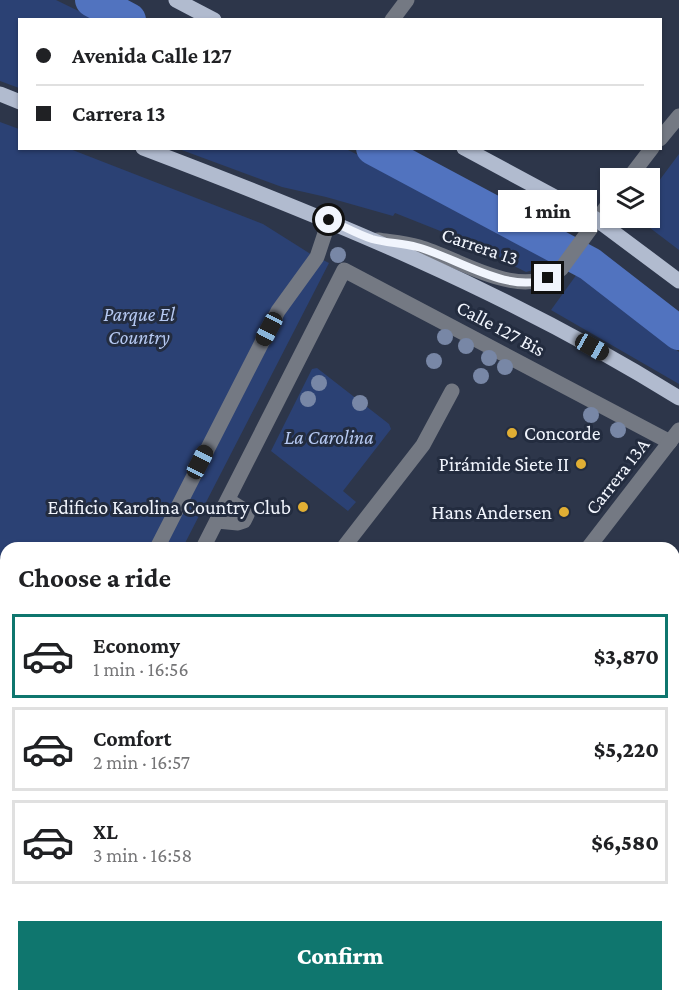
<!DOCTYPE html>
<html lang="en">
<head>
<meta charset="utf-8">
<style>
  :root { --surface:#fff; --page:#f6f6f6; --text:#202124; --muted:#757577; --line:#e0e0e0; --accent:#0f766e }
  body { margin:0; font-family:"Crimson Pro",serif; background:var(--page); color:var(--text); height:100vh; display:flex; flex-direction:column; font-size:22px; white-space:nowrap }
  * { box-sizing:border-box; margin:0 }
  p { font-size:20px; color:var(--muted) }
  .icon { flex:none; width:33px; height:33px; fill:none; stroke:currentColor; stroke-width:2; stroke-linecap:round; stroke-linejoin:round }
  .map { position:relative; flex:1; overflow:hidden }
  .drawer { position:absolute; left:0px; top:542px; width:680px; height:460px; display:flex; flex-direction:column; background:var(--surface); border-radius:18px 18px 0 0; box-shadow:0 2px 4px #0004 }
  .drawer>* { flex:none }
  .guide { position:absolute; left:18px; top:18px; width:644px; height:132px; border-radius:0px; box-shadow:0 2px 4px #0004; display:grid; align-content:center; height:132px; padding:0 18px; background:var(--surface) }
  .fabs { position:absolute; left:600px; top:168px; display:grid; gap:12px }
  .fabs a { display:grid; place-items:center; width:60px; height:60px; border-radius:0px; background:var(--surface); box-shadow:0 2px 4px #0004; font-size:30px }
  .end { position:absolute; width:27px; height:27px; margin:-14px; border:8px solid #f1f5fd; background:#111; box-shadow:0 0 0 3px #111 }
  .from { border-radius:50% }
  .bubble { position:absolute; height:42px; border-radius:0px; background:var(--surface); box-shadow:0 2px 4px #0004; font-size:20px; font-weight:800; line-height:42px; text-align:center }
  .car { position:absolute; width:18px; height:36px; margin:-18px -9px; border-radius:8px; box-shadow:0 0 4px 2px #0007; background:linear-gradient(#222 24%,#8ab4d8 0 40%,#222 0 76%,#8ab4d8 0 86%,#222 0) }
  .guide b { display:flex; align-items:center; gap:21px; height:57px; font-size:22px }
  .guide b+b { border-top:2px solid var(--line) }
  .guide i { width:15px; height:15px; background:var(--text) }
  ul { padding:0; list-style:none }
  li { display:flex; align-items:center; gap:18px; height:84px; margin:0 12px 9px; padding:0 6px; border:3px solid var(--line); border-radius:0px }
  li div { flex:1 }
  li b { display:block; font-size:22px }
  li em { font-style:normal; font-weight:800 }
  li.selected { border-color:var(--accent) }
  li>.icon { width:54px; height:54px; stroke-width:1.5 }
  h2 { padding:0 18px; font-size:27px; line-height:72px }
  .cta { display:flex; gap:12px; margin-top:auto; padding:12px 18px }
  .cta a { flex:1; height:69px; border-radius:0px; background:var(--accent); color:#fff; font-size:24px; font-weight:800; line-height:69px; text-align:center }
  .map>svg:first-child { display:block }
  .green { fill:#2b4174 }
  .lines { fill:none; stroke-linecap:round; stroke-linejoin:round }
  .river { stroke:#5173bf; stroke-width:34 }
  .minor { stroke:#747983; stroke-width:15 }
  .major { stroke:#b1bbcf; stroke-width:15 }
  .tree { fill:#7887a6 }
  .route { stroke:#f1f5fd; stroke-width:8 }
  .poi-dot { fill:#e1af34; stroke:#232c3f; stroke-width:2 }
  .labels { text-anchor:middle; stroke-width:6; stroke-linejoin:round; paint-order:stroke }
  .street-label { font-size:20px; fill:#f1f5fd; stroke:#232c3f }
  .park-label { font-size:20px; font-style:italic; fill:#b6c9f2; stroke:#232c3f }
  .poi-label { font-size:20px; fill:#f1f5fd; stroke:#232c3f; text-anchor:end }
</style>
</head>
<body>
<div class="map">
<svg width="679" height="1001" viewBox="0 0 679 1001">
  <rect width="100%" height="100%" fill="#2d364a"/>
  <g class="green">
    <path d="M0,0H56L95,19L20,20L19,88L0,81Z"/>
    <path d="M0,122L19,129L20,148L70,149L263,224L309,253L329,263L183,547L6,548V899L0,911Z"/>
    <path d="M179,149H346L497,224L553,256L545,267L526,272L458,238L395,213L393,216L326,197L282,187Z"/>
    <path d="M679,154V250L637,218H650V193Z"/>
    <path d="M577,274L679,352V384L551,310Z"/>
    <path d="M317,368L389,424L391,429L343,491L356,502L348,511L271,451L312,369Z"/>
  </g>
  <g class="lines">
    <g class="river">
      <path d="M92,0L129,20"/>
      <path d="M373,148L590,264L679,333"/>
    </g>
    <g class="minor">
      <path d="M392,20L407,0"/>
      <path d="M660,139L679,116"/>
      <path d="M629,178L652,148"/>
      <path d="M378,240C391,242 405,243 419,247C459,258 522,304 561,269L610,202"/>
      <path d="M217,521L238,523L244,521L247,515L244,510L228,500"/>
      <path d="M157,548L278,311L317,257L329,221"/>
      <path d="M203,548L344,270L670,442"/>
      <path d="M343,548L423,445L452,391"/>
      <path d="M588,548L679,430"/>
      <path d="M0,862L6,852"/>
      <path d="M674,898L679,891"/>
      <path d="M674,940L679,933"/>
      <path d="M0,946L6,935"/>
      <path d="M224,996L230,1001"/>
      <path d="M642,996L648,1001"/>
      <path d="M204,1001L208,996"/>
      <path d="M593,1001L597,996"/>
      <path d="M627,1001L631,996"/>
    </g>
    <g class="major">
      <path d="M176,0L214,20"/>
      <path d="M0,94L20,102"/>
      <path d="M143,148C330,219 509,292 679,398"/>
      <path d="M464,148L596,219L679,281"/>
    </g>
  </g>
  <g class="tree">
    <circle cx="338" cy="255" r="8"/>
    <circle cx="445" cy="337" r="8"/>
    <circle cx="466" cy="346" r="8"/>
    <circle cx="489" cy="358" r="8"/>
    <circle cx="434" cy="361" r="8"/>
    <circle cx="505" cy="367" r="8"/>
    <circle cx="481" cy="376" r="8"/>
    <circle cx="319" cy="383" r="8"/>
    <circle cx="308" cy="399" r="8"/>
    <circle cx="360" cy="403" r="8"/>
    <circle cx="591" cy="415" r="8"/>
    <circle cx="618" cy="430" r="8"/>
  </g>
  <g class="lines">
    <path class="route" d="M329,220C343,226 357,234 372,239C386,243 402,243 417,247C454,256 510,296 548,278"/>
  </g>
  <g class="poi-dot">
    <circle cx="512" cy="433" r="6"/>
    <circle cx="581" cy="464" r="6"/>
    <circle cx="303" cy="507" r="6"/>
    <circle cx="564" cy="512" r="6"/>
  </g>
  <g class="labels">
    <g class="street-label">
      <text transform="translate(480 246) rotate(19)" y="7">Carrera 13</text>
      <text transform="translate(501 328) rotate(28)" y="7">Calle 127 Bis</text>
      <text transform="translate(617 476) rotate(-52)" y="7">Carrera 13A</text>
    </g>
    <g class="park-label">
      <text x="139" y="321">Parque El<tspan x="139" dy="23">Country</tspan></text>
      <text x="329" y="444">La Carolina</text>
    </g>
    <g class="poi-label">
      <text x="524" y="440" text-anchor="start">Concorde</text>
      <text x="569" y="471">Pirámide Siete II</text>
      <text x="291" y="514">Edificio Karolina Country Club</text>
      <text x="552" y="519">Hans Andersen</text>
    </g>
  </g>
</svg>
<div class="fabs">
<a><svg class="icon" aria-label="layers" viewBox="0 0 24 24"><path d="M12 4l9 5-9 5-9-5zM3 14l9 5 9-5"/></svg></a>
</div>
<i class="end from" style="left:329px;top:220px"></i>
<i class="end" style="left:548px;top:278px"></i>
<div class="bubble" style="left:498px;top:190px;width:99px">1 min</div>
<i class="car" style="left:269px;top:329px;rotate:208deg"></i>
<i class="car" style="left:592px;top:347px;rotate:119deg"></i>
<i class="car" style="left:200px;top:462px;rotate:27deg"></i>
<div class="guide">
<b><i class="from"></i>Avenida Calle 127</b>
<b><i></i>Carrera 13</b>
</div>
<section class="drawer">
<h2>Choose a ride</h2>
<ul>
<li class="selected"><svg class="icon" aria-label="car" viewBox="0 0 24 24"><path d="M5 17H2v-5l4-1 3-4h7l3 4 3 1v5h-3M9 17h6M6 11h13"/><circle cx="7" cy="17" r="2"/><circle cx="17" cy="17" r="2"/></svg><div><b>Economy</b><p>1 min · 16:56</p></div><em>$3,870</em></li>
<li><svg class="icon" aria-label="car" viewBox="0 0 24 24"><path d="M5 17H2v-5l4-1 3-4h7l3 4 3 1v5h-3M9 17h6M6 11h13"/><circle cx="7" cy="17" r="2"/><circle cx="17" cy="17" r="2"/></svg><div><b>Comfort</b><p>2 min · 16:57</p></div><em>$5,220</em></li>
<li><svg class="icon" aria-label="car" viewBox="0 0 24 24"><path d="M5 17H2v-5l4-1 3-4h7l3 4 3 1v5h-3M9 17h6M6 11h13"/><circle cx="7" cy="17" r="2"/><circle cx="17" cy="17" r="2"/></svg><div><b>XL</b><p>3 min · 16:58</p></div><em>$6,580</em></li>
</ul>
<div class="cta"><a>Confirm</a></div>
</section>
</div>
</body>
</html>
